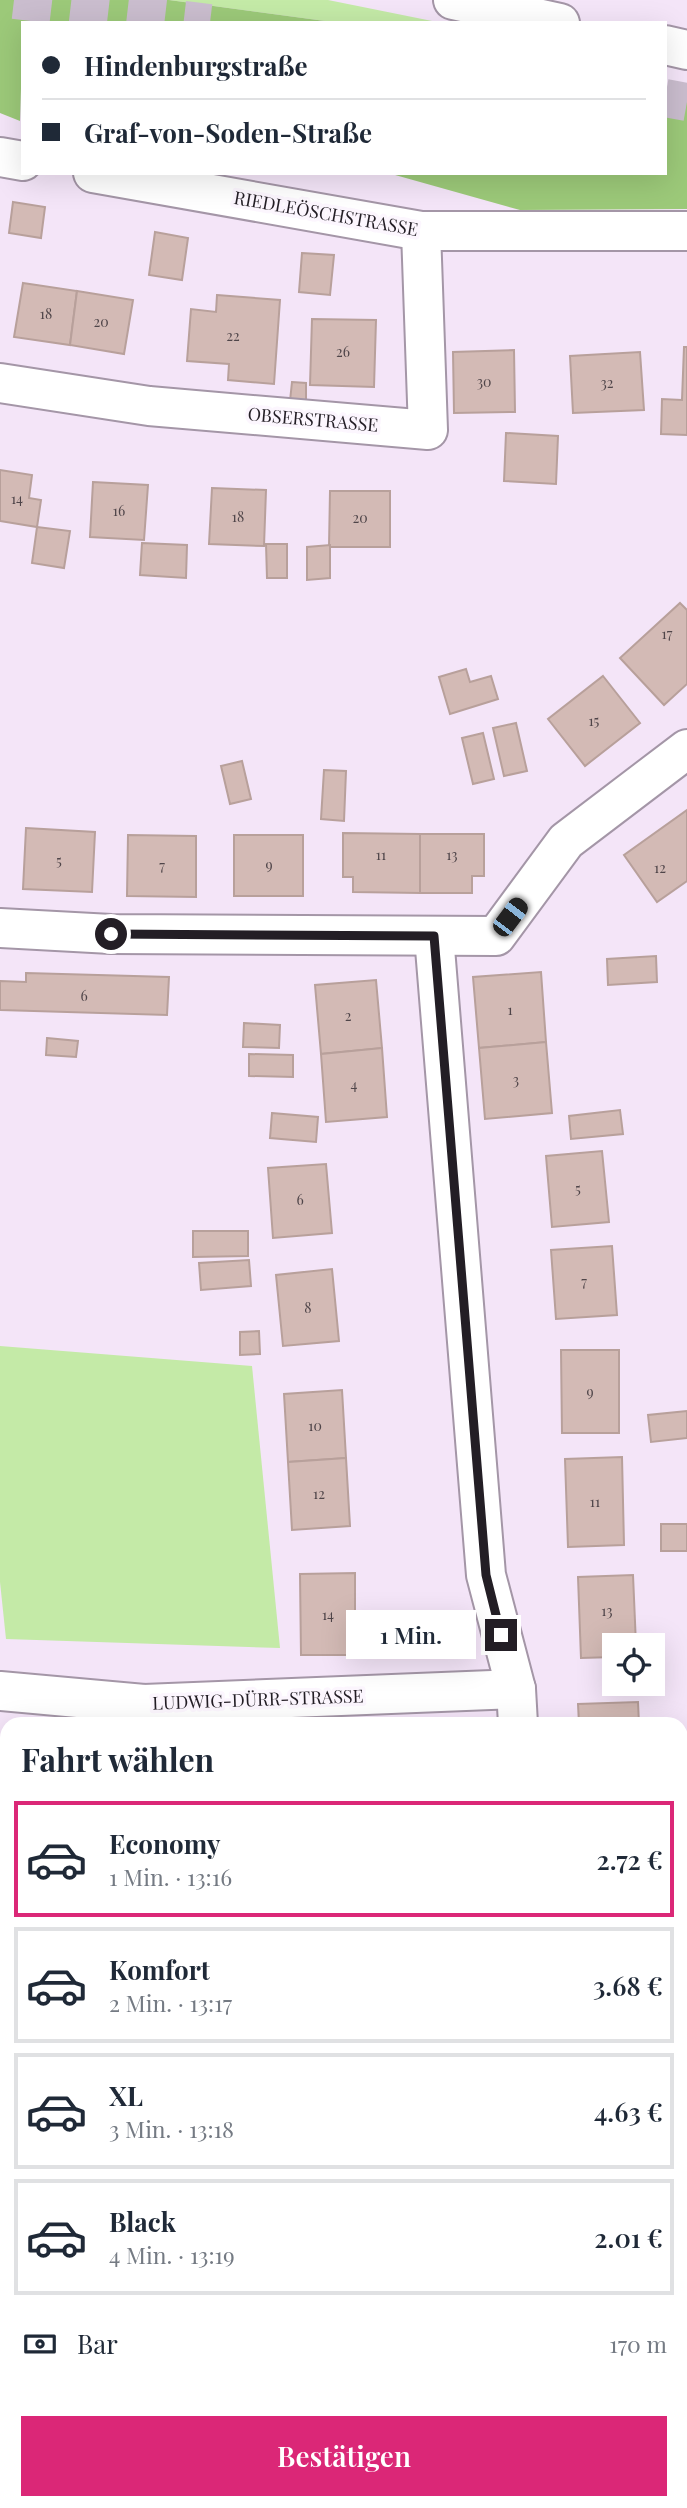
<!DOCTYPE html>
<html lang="de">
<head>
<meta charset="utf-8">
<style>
  :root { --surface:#fff; --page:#f6f6f7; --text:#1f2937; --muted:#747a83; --line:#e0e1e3; --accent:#db2777 }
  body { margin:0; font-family:"Playfair Display",serif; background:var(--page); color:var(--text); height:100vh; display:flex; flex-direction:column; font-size:26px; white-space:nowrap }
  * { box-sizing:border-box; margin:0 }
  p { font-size:23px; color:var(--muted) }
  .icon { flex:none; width:38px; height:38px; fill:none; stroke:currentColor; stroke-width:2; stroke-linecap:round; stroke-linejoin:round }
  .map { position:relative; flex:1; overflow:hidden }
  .panel { position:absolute; left:0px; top:1717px; width:688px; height:793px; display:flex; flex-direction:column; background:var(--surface); border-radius:21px 21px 0 0; box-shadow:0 7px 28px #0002 }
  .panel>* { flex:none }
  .top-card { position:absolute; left:21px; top:21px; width:646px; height:154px; border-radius:0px; box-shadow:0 7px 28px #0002; display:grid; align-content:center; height:154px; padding:0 21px; background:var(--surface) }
  .fabs { position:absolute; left:602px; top:1633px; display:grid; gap:14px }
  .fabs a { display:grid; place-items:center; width:63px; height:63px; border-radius:0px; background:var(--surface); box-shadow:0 7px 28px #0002; font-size:35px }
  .end { position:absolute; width:32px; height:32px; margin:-16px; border:9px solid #231e25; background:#fff; box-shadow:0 0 0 4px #fff }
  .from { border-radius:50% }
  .bubble { position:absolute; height:49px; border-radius:0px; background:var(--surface); box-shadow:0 7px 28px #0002; font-size:23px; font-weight:600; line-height:49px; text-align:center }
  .car { position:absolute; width:21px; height:42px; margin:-21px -10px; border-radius:9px; box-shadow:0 0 5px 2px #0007; background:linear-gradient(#222 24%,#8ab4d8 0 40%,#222 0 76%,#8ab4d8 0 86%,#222 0) }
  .top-card b { display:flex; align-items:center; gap:24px; height:66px; font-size:26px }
  .top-card b+b { border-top:2px solid var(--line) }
  .top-card i { width:18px; height:18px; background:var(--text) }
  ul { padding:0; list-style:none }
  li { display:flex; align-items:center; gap:21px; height:116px; margin:0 14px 10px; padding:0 7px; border:4px solid var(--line); border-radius:0px }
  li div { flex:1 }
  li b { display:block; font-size:26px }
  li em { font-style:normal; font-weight:600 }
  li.active { border-color:var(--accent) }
  li>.icon { width:63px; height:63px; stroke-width:1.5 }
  h2 { padding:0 21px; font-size:32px; line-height:84px }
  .pay { display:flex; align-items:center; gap:18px; height:77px; padding:0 21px; font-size:26px }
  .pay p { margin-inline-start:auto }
  .action { display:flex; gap:14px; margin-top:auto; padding:14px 21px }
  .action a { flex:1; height:80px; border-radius:0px; background:var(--accent); color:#fff; font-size:28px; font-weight:600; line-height:80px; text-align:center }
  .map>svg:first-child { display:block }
  .green { fill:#c4eaa7 }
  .forest { fill:#9cc979 }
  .building { fill:#d3bab5; stroke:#b8a09b; stroke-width:2 }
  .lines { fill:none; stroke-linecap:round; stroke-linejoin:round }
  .major-tunnel { stroke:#cabdce; stroke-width:38; stroke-dasharray:38 19; stroke-linecap:butt }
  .minor-casing { stroke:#a496a7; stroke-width:42 }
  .minor { stroke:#fff; stroke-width:38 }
  .route { stroke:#231e25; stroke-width:9 }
  .labels { text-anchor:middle; stroke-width:7; stroke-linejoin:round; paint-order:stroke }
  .number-label { font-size:14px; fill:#4f4549 }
  .street-label { font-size:18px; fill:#231e25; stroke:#fcf6fe }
</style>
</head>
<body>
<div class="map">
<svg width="687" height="2508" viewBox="0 0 687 2508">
  <rect width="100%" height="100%" fill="#f4e5f8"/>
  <g class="green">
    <path d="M169,0H328L442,23H340Z"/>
    <path d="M0,1346L252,1366L280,1648L6,1639L0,1582Z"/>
  </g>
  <g class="forest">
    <path d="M0,0H169L340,23H23L20,121L0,113Z"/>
    <path d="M665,90L687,99V209L520,210L388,173H665Z"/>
  </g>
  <g class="building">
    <path d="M13,202L45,207L41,238L9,233Z"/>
    <path d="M155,232L188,238L182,280L149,275Z"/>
    <path d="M302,253L334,255L330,295L299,292Z"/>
    <path d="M23,283L77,291L70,345L14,337Z"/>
    <path d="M77,291L133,300L124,354L70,345Z"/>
    <path d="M217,295L280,300L274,384L228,380L229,364L187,361L191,309L216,312Z"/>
    <path d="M312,319L376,320L374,387L310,385Z"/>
    <path d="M684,347H687V435L661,434L662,399L682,400Z"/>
    <path d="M514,350L515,412L454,413L453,352Z"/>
    <path d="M640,352L644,410L573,413L570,356Z"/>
    <path d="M292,382L306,383V402L290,401Z"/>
    <path d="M506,433L558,436L556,484L504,481Z"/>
    <path d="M0,470L32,475L29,498L41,500L37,527L0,521Z"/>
    <path d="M93,482L148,485L144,540L90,537Z"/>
    <path d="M212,488L266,490L264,546L209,544Z"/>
    <path d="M330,491H390V547H329Z"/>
    <path d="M37,527L70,531L64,568L32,563Z"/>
    <path d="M142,543L187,545L186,578L140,575Z"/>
    <path d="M266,544H287V578H267Z"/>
    <path d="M330,545V578L307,580V547Z"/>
    <path d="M680,603L687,610V684L664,705L620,658Z"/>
    <path d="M466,669L470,682L491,676L498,699L450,714L439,677Z"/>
    <path d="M603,676L640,723L585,766L548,719Z"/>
    <path d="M516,723L527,771L504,776L493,728Z"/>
    <path d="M483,733L494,779L473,784L462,738Z"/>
    <path d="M242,761L251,799L230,804L221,766Z"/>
    <path d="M324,770L346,771L344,821L321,819Z"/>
    <path d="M687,810V881L657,902L624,855Z"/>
    <path d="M26,828L95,832L92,892L23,889Z"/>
    <path d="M343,833L420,834V893L353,892V877H343Z"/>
    <path d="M420,834H484V876H472V893H420Z"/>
    <path d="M128,835L196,836V897L127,896Z"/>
    <rect x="234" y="835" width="69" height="61"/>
    <path d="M656,956L657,982L608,985L607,959Z"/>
    <path d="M541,972L546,1042L479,1048L473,977Z"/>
    <path d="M26,973L169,977L167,1015L0,1010V981L26,982Z"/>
    <path d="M376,980L382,1048L321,1054L315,985Z"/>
    <path d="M244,1023L280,1025L279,1048L243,1047Z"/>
    <path d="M47,1038L78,1041L76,1057L46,1055Z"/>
    <path d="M546,1042L552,1113L485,1119L479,1048Z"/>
    <path d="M382,1048L387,1117L326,1122L321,1054Z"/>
    <path d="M249,1054L293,1055V1077L249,1076Z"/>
    <path d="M620,1110L623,1134L571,1139L569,1116Z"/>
    <path d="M272,1113L318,1117L316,1142L270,1138Z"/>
    <path d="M602,1151L609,1222L552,1227L546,1156Z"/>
    <path d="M326,1164L332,1233L273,1238L268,1168Z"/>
    <path d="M193,1231H248V1256L193,1257Z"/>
    <path d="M612,1246L617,1315L556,1319L551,1250Z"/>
    <path d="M249,1260L251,1286L201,1290L199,1263Z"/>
    <path d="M332,1269L339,1341L283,1346L276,1275Z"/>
    <path d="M259,1331L260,1354L240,1355V1332Z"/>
    <path d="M561,1350H619V1433H562Z"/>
    <path d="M342,1390L346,1458L288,1462L284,1394Z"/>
    <path d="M687,1411V1438L651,1442L648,1415Z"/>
    <path d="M622,1457L624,1545L568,1547L565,1459Z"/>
    <path d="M346,1458L350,1526L292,1530L288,1462Z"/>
    <rect x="661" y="1524" width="26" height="27"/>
    <path d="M355,1573V1655H301L300,1574Z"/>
    <path d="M633,1575L636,1645H614V1657L581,1658L578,1577Z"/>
    <path d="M638,1702L639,1724H579L578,1704Z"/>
    <path d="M7,1786V1840L1,1841L0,1787Z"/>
    <path d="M681,1836H687V1889L681,1890Z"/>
  </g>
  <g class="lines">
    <g class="major-tunnel">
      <path d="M14,0L210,23"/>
      <path d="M665,98L687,102"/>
    </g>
    <defs>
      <g id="minor">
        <path d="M453,0L560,23"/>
        <path d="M665,45L687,50"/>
        <path d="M0,157L23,161"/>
        <path d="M93,173L421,231H687"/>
        <path d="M0,383L149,406L428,430L421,231"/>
        <path d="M0,928L111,934L496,936L566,841L687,749"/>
        <path d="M434,936L486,1575L516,1689L518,1724"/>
        <path d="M0,1691L144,1704L516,1689"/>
        <path d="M681,2429L687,2427"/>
        <path d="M205,2502V2508"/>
        <path d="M590,2502L591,2508"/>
        <path d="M43,2508L104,2502"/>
      </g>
    </defs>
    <use href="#minor" class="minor-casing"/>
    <use href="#minor" class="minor"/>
  </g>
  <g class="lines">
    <path class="route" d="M111,934L434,936L486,1575L501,1635"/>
  </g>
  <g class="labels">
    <g class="number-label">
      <text x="46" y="319">18</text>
      <text x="101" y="327">20</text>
      <text x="233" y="341">22</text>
      <text x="343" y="357">26</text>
      <text x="484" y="387">30</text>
      <text x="607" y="388">32</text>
      <text x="17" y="504">14</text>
      <text x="119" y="516">16</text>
      <text x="238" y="522">18</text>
      <text x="360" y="523">20</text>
      <text x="667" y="639">17</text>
      <text x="594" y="726">15</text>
      <text x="381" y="860">11</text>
      <text x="452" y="860">13</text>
      <text x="59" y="866">5</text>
      <text x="269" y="870">9</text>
      <text x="162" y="871">7</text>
      <text x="660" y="873">12</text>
      <text x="84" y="1001">6</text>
      <text x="510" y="1015">1</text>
      <text x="348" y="1021">2</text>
      <text x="516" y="1085">3</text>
      <text x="354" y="1090">4</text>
      <text x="578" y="1194">5</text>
      <text x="300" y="1205">6</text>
      <text x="584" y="1287">7</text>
      <text x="308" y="1313">8</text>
      <text x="590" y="1397">9</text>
      <text x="315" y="1431">10</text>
      <text x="319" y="1499">12</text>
      <text x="595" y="1507">11</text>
      <text x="607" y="1616">13</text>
      <text x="328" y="1620">14</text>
    </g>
    <g class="street-label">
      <text transform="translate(326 214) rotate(10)" y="6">RIEDLEÖSCHSTRASSE</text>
      <text transform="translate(313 420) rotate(5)" y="6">OBSERSTRASSE</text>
      <text transform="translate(258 1700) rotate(-2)" y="6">LUDWIG-DÜRR-STRASSE</text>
    </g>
  </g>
</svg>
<div class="fabs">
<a><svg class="icon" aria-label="locate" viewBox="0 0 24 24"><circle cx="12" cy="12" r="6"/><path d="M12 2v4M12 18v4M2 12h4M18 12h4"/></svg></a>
</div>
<i class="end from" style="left:111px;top:934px"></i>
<i class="end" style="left:501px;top:1635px"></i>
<div class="bubble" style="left:346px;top:1610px;width:130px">1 Min.</div>
<i class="car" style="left:510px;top:917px;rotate:37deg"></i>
<div class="top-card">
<b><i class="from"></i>Hindenburgstraße</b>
<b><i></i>Graf-von-Soden-Straße</b>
</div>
<section class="panel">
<h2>Fahrt wählen</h2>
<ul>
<li class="active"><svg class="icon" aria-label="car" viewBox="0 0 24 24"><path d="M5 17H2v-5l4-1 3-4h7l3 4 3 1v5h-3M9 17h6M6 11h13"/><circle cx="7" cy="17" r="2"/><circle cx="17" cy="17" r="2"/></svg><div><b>Economy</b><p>1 Min. · 13:16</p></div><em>2.72 €</em></li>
<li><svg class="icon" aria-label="car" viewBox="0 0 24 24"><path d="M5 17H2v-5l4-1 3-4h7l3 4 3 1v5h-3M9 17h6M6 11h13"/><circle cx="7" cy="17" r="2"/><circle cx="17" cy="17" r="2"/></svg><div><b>Komfort</b><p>2 Min. · 13:17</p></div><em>3.68 €</em></li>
<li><svg class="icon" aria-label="car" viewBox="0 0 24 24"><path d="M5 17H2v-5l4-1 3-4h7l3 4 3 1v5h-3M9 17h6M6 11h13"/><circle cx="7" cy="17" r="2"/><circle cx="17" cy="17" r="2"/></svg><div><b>XL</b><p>3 Min. · 13:18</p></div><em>4.63 €</em></li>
<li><svg class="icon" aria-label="car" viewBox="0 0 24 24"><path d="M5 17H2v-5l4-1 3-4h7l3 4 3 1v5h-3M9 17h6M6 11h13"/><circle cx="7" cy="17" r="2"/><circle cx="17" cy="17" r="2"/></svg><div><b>Black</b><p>4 Min. · 13:19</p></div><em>2.01 €</em></li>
</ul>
<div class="pay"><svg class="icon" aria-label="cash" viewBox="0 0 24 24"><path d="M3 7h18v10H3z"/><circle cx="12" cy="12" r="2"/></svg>Bar<p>170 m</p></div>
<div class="action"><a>Bestätigen</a></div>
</section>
</div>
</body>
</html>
